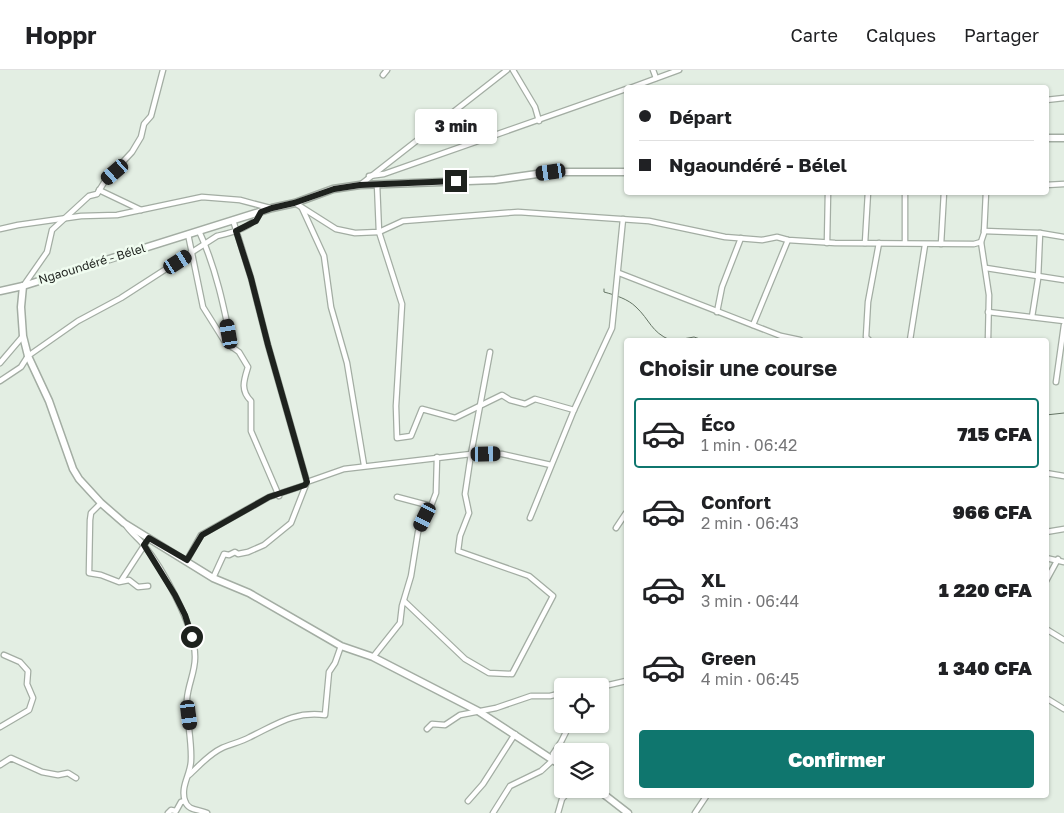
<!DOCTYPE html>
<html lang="fr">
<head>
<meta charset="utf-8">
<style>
  :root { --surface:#fff; --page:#f6f6f6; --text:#202124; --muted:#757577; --line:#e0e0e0; --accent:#0f766e }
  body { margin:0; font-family:"Golos Text",sans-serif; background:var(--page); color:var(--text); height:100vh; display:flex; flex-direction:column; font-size:19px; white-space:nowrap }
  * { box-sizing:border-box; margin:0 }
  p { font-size:16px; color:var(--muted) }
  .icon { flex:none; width:28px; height:28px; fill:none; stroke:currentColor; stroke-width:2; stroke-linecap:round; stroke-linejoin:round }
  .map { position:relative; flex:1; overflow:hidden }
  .drawer { position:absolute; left:624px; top:268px; width:425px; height:460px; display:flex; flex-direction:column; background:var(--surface); border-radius:5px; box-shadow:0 1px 4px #0004 }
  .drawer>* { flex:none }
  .top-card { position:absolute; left:624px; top:15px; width:425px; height:110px; border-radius:5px; box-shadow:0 1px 4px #0004; display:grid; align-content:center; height:110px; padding:0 15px; background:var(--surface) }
  .tools { position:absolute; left:554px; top:608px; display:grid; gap:10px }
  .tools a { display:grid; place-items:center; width:55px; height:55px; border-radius:5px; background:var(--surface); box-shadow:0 1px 4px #0004; font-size:25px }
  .end { position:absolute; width:22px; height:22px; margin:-11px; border:6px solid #1e221e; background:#fff; box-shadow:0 0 0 2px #fff }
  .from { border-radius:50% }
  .bubble { position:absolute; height:35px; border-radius:5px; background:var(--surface); box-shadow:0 1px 4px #0004; font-size:16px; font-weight:800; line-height:35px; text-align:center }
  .car { position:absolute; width:15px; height:30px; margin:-15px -8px; border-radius:6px; box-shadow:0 0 4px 1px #0007; background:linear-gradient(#222 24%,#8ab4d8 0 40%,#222 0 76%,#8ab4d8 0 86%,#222 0) }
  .top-card b { display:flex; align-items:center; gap:18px; height:48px; font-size:19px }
  .top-card b+b { border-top:1px solid var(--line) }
  .top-card i { width:12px; height:12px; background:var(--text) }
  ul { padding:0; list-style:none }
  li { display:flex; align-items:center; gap:15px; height:70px; margin:0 10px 8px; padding:0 5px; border:2px solid transparent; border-radius:5px }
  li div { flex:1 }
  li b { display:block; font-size:19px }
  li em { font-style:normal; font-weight:800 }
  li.on { border-color:var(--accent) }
  li>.icon { width:45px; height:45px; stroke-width:1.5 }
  h2 { padding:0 15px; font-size:22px; line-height:60px }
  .action { display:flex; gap:10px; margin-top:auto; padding:10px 15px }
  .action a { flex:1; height:58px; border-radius:5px; background:var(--accent); color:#fff; font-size:20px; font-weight:800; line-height:58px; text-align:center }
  header { display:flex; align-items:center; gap:30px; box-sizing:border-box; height:70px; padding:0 25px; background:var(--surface); border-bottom:1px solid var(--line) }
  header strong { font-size:24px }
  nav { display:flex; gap:28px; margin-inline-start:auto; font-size:18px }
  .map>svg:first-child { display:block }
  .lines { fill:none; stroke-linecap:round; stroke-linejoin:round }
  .stream { stroke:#657565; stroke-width:1 }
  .street-casing { stroke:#a3ada3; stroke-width:7 }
  .secondary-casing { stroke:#a3ada3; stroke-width:9 }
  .street { stroke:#fff; stroke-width:4.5 }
  .secondary { stroke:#fff; stroke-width:6 }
  .route { stroke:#1e221e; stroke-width:6 }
  .labels { text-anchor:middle; stroke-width:5; stroke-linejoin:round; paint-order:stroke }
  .street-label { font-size:12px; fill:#1e221e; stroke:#f0fcf0 }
</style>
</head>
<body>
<header>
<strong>Hoppr</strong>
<nav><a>Carte</a><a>Calques</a><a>Partager</a></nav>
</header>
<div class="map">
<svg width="1064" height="743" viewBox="0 0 1064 743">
  <rect width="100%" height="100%" fill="#e3eee3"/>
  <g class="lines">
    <g class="stream">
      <path d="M604,219V222C615,225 628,229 636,237C650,250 651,262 670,270"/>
      <path d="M677,270L694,267L703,270"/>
      <path d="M1046,345L1064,343"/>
    </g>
    <defs>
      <g id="street">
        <path d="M513,0L535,37L539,51"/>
        <path d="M653,0L656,8"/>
        <path d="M383,5L387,0"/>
        <path d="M630,18L679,0"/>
        <path d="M1046,30L1064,28"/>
        <path d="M369,106L384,104L626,19"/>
        <path d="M377,114L379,162L402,234L396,336L397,368L411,366L422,339L455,348L502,325L510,330L525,334L535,329L574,340L530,448"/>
        <path d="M360,115L507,0"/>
        <path d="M1046,115L1064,114"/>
        <path d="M99,120L141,140"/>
        <path d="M905,122V173"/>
        <path d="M986,122L984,163L981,172L989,225L988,270"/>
        <path d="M295,133L336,159L355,163L379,162L403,151L518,142L649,151L725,167L762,170L777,167L788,170L835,173L974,174L981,172"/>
        <path d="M302,138L324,186L331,237L347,293L364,395"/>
        <path d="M233,150L251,208L268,275L307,412"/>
        <path d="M0,159L18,155L81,146L117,145L202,127L240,130L270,138"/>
        <path d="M199,161C216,198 224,237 232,277"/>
        <path d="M984,161L1040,163L1064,167"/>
        <path d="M188,164L203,237L225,272L239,282L248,297C244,310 240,320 251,331V361L279,426"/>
        <path d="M827,173L828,122"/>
        <path d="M865,173L868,122"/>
        <path d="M941,174L944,122"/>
        <path d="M986,198L1064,210"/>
        <path d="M619,203L781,266L800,270"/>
        <path d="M24,215L47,182L52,160L89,126L97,124L105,111L132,82L141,67L144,54L151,46L163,0"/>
        <path d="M717,242L722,217L741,168"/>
        <path d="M988,242L1064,251"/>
        <path d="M1032,247L1038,209L1040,163"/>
        <path d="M753,255L788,170"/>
        <path d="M869,270L866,267L868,232L879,173"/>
        <path d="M910,270L925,175"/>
        <path d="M0,293L23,266"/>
        <path d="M0,311L21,297L28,286L78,251L121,228L217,166C234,162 252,158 261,142"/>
        <path d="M1056,312L1064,255"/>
        <path d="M574,340L612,258L623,149"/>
        <path d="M1046,403L1064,406"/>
        <path d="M101,433L91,443L90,450L89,503L101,505L119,512L129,510L138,517L148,516"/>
        <path d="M431,436L436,423L437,387"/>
        <path d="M125,454C130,462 137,467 143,474C162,497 196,558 195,588C195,602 188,615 187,629C186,647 192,670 191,690C191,704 180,716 185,731C188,741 199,739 207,743"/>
        <path d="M616,458L626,443"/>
        <path d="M1046,462L1064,459"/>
        <path d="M1046,488L1064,492"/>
        <path d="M187,490L201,465L269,427L305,415"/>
        <path d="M213,508L224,484L229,485L235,482L238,484L248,482L264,475L291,453L307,412L344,399L471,384H502L551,395"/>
        <path d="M121,511L149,468"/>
        <path d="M1046,511L1058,489"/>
        <path d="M404,531L465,589L489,603L512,604L553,526L529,506L458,481L460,466L469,443L465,424L471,384L490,282"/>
        <path d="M1046,559L1064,570"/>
        <path d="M373,587L400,553L402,536L411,506L418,462L431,436L397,427"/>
        <path d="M600,617L626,611"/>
        <path d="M1046,628L1064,639"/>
        <path d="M0,657L29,640L33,628L27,614L28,601L20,592L4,585"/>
        <path d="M427,659L432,654L445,655L460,645L496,638L531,626H550L562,623"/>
        <path d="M0,695L11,688L42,702L58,705L68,703L76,708"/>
        <path d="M189,705C199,696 209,684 222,678C231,674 241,672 250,667C277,654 294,641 325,645L329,602L335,593L341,576"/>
        <path d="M468,731L483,714L515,664"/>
        <path d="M168,743L171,740L176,741L181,732L185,731"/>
        <path d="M493,743L510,716L541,701L553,690V684L561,672L570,654"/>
        <path d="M558,743L562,729L571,719"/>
        <path d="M695,743L707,725"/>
      </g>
      <g id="secondary">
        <path d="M1046,68H1064"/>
        <path d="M23,216L21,237L23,266L28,286L49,331L73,399L79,409L101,433L124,453L213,508L249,523L341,576L373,587L478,641L562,696"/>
        <path d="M0,221L23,216L272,138L295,133L333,119L360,115L495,110L551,102H626"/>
        <path d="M597,719L628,743"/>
      </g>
    </defs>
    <use href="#street" class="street-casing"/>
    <use href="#secondary" class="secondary-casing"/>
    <use href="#street" class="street"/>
    <use href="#secondary" class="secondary"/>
  </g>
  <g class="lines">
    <path class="route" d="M192,567L185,545L175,525L144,475L149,468L187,490L202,465L269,427L305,415L307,412L268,275L251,208L236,161L256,151L261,142L272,138L294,133L334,119L360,115L456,111"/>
  </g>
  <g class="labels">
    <g class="street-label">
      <text transform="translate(92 194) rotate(-17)" y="4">Ngaoundéré - Bélel</text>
    </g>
  </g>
</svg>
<div class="tools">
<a><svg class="icon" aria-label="locate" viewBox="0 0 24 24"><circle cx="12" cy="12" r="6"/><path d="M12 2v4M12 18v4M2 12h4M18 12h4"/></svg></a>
<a><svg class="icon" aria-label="layers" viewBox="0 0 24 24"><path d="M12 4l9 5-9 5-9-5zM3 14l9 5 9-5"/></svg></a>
</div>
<i class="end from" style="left:192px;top:567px"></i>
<i class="end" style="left:456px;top:111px"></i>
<div class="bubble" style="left:415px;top:39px;width:82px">3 min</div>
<i class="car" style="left:115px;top:102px;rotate:229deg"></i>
<i class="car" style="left:551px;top:102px;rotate:262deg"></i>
<i class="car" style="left:178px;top:192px;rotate:57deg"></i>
<i class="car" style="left:229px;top:264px;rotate:350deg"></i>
<i class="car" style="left:486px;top:384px;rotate:89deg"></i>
<i class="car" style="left:425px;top:447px;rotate:206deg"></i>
<i class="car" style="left:189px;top:645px;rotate:173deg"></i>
<div class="top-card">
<b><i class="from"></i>Départ</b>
<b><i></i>Ngaoundéré - Bélel</b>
</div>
<section class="drawer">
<h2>Choisir une course</h2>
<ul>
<li class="on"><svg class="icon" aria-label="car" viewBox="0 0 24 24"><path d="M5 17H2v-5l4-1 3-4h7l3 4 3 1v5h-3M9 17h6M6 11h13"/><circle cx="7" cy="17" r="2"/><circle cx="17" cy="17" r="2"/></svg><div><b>Éco</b><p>1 min · 06:42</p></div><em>715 CFA</em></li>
<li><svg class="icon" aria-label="car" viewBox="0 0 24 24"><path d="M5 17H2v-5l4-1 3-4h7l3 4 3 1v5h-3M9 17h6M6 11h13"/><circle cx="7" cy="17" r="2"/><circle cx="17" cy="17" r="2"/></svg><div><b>Confort</b><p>2 min · 06:43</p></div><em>966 CFA</em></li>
<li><svg class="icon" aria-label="car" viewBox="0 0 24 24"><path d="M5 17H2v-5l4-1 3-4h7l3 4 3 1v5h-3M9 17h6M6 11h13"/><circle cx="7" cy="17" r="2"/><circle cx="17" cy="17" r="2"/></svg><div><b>XL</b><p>3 min · 06:44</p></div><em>1 220 CFA</em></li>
<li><svg class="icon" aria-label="car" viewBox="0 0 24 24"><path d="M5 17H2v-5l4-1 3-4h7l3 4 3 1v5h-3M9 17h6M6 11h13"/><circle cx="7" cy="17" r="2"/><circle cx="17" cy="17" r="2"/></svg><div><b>Green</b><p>4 min · 06:45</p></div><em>1 340 CFA</em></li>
</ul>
<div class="action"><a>Confirmer</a></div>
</section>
</div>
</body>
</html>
